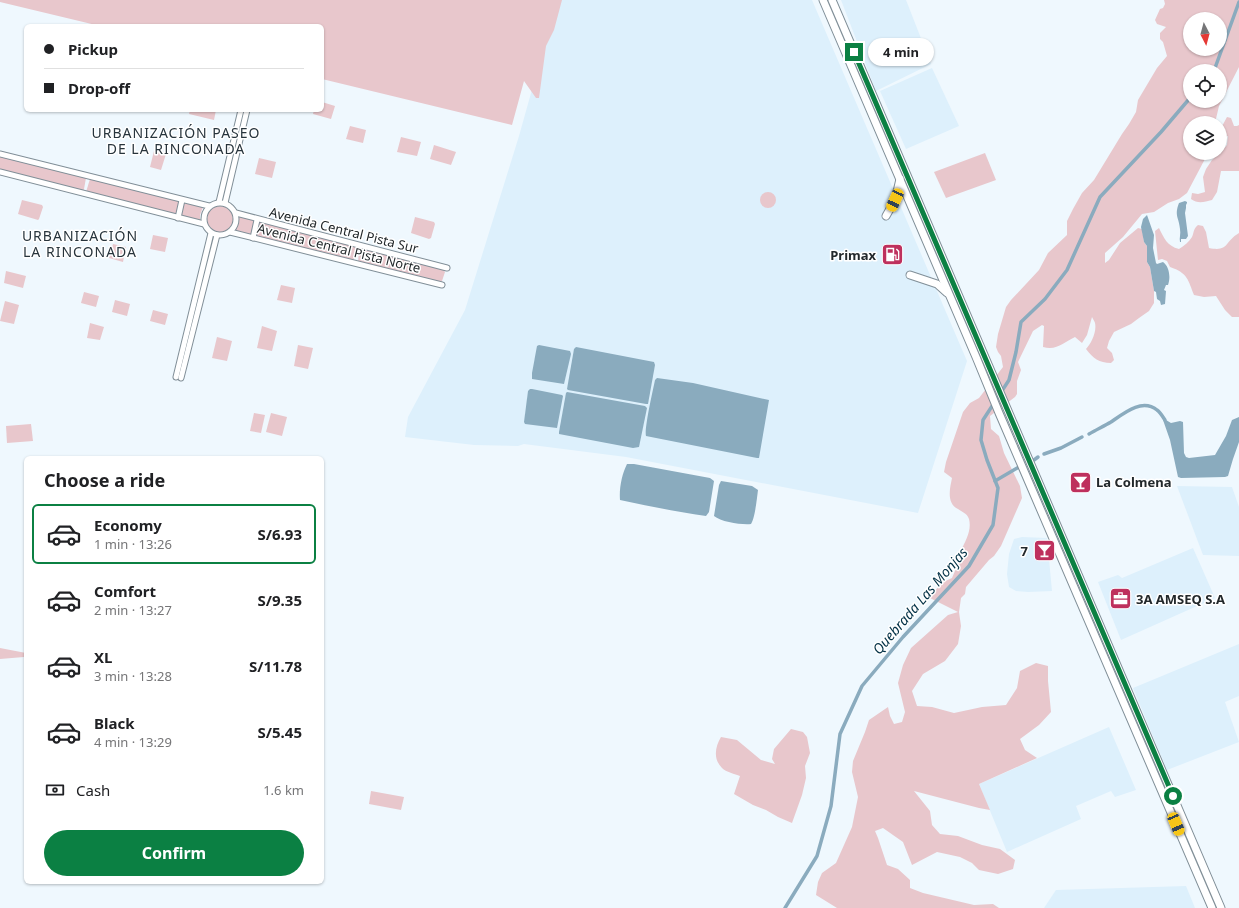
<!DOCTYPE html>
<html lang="en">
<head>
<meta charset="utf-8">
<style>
  :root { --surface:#fff; --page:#f2f2f2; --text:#202124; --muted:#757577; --line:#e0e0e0; --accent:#0b8043 }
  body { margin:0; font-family:"Noto Sans",sans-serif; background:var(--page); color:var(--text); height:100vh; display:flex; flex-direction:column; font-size:15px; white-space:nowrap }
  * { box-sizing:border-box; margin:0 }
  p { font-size:13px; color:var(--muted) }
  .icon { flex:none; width:22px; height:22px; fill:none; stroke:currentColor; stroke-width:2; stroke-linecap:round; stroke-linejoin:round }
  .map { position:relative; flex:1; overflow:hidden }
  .details { position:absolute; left:24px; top:456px; width:300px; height:428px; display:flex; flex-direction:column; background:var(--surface); border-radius:6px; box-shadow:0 1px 3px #0004 }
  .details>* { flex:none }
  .hud { position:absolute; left:24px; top:24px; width:300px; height:88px; border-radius:6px; box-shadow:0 1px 3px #0004; display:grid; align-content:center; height:88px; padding:0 20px; background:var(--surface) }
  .needle { width:26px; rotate:174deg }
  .fabs { position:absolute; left:1183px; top:12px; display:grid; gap:8px }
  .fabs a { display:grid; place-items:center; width:44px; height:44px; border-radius:50%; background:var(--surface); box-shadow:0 1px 3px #0004; font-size:20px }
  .end { position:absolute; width:18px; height:18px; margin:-9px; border:5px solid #0b8043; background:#fff; box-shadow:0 0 0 2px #fff }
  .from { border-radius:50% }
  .bubble { position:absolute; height:28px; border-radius:14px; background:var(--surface); box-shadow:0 1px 3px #0004; font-size:13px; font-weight:700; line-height:28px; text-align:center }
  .car { position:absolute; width:12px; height:24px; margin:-12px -6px; border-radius:5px; box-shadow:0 0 3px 1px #0007; background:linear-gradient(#f5c518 24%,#345 0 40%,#f5c518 0 76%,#345 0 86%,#f5c518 0) }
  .hud b { display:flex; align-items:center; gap:14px; height:38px; font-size:15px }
  .hud b+b { border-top:1px solid var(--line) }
  .hud i { width:10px; height:10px; background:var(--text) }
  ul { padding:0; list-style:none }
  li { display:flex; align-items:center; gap:12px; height:60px; margin:0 8px 6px; padding:0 12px; border:2px solid transparent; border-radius:6px }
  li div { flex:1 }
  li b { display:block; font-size:15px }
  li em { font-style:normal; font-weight:700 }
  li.active { border-color:var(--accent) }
  li>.icon { width:36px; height:36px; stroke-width:1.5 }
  h2 { padding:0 20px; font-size:18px; line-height:48px }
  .pay { display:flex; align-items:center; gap:10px; height:44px; padding:0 20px; font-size:15px }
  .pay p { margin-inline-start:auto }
  .action { display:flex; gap:8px; margin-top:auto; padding:8px 20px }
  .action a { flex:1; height:46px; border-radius:24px; background:var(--accent); color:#fff; font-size:16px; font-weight:700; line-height:46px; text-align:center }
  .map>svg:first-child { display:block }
  .built { fill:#ddf0fc }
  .green { fill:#e8c7cc; fill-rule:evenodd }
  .water { fill:#8aabbe }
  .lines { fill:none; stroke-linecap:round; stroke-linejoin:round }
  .canal { stroke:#8aabbe; stroke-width:3.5 }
  .secondary-casing { stroke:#818f98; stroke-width:7 }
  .highway-casing { stroke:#818f98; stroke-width:9 }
  .secondary { stroke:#fff; stroke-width:5 }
  .highway { stroke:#fff; stroke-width:7 }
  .route { stroke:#0b8043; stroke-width:5 }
  .labels { text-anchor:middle; stroke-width:3; stroke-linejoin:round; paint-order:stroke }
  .street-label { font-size:13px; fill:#22282b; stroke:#fff }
  .poi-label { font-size:13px; font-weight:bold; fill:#22282b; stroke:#fff; text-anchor:end }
  .neighbourhood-label { font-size:14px; letter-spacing:1px; fill:#27343c; stroke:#fff }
  .water-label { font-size:14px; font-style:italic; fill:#023146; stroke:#fff }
</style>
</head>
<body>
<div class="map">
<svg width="1239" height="908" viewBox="0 0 1239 908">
  <rect width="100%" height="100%" fill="#eff8fe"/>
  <g class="built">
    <path d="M557,0H812L967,361L918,513L626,457L524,444L518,446L474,445L405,437L408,417L465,310L519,136Z"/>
    <path d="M841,0H906L931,64L876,91Z"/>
    <path d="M932,68L959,126L906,149L880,91Z"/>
    <path d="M1177,486L1232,487L1239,507V556L1203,555Z"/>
    <path d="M1022,537L1047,538L1052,591L1028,592L1016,591L1009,587L1007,574L1009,554L1014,539Z"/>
    <path d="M1193,548L1215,598L1121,640L1098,582L1118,575L1122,578Z"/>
    <path d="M1239,644V696L1225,702L1239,742L1167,770L1133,688Z"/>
    <path d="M1109,727L1136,790L1115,797L1111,791L1076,806L1081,819L1007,852L979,784Z"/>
    <path d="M1186,886L1195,908H1044L1056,890Z"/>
  </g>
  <g class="green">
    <path d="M0,0H562L554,30L546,46L539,98H536L524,81L512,125L322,79V26H100L0,2Z"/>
    <path d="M1164,0H1239V67L1219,106L1215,123H1190V153H1207L1206,157L1187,193L1179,199L1168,203L1154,212L1142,214L1123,237L1105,253V263L1109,260L1120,243L1138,228L1142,229L1144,242L1147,246V262L1150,267L1154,291V303L1149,311L1139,318L1131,324L1114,332L1109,341L1107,348L1112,353L1114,360L1111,363C1099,363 1093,358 1086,349C1091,344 1097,332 1095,323C1095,322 1093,319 1092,317L1087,335L1082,343L1075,337C1064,342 1057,351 1043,347L1044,326L1042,325L1033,331L1018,362L1021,370L1017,381V394L1015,397L990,416L991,429L999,436L1004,453L1020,486L1022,498L1001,546L994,556L989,560L966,587L965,594L961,598L959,612L961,626L958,644L945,661L923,674L912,691L917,706L932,707L954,713L982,707L1006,705L1017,688L1020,671L1036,663L1048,666V681L1051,712L1039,725L1020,739L1025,750L1037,758L979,784L990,810L979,808L914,791L930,811L932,825L940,834L958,836L982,845L1000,849L1015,860L1013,869L998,874L979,870L972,863L960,857L937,852L912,865L903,842L883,828L875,831L878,838L887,865L898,869L910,880V888L923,893L974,905L993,904L999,908H837L816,895L818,882L822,873L836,863L852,827L858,797L852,772L853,761L865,732L869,720L888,707L890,716L894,724L902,722L905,712L898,683L903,665L911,648L948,615L958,612L930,598L941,583L952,578C956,570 958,560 961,551C965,541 972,531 969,519C967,513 962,512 958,509C946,503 950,488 952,478L944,472L946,462L963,412L970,403L979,398L1003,367L1001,356L998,352L996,347L998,334L1006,307L1011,300L1039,270L1048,253L1067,235V221L1073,209L1082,193L1094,180L1122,134L1129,124L1136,112L1138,100L1157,68L1167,56L1163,42L1160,39V33L1166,27L1157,24L1155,20L1160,9L1163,8L1165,4ZM1190,19H1220V49H1190ZM1190,71H1220V101H1190Z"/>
    <path d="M322,102L335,106L331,119L313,114L314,110H322Z"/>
    <path d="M190,110H216L214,120L189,114Z"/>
    <path d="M1227,117L1231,118L1234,126H1237L1239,125V171H1221L1217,192L1212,200C1204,202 1198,204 1191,199L1192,193L1198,194L1205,192L1203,177L1206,169L1212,160L1227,145L1228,136L1221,138H1220V130Z"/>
    <path d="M350,126L366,130L363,143L346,139Z"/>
    <path d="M401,137L421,142L417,156L397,152Z"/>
    <path d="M434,145L456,152L451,165L430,159Z"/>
    <path d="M154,151L166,154L161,170L150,167Z"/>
    <path d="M985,153L996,180L946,198L934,172Z"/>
    <path d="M0,155L86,177V178L84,189L83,191L0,171Z"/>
    <path d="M259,158L276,162L272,178L255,174Z"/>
    <path d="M90,179L178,201L179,202L177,214L176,215L86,192Z"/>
    <circle cx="768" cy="200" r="8"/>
    <path d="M22,200L42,205L43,207L39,219L38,220L18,214Z"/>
    <path d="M183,203L203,207L200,215V222L180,216Z"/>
    <circle cx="220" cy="219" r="13"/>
    <path d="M237,216L253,219L255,221L252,233L249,235L233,230L237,223Z"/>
    <path d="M415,217L434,222L435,224L431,238L429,239L411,233Z"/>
    <path d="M261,222L355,246L356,249L354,259L352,261L259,238L256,235L259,223Z"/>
    <path d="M1198,225L1203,226L1206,232L1209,248C1229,252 1224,242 1239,233V317H1232L1225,310L1216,296L1204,297L1194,295C1188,280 1188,273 1170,267L1167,261L1162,259L1158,260L1155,231L1159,228C1164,238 1167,246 1179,249C1184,246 1189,242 1192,237C1194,233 1193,229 1198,225Z"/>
    <path d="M153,235L168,238L165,252L150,249Z"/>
    <path d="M113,244L126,247L123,262L109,258Z"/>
    <path d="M363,248L442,268L445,272L442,281L439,283L358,262L359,250Z"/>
    <path d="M6,271L26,276L23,288L4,283Z"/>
    <path d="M281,285L295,288L292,303L277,300Z"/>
    <path d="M84,292L99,296L96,307L81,303Z"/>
    <path d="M115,300L130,304L127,316L112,312Z"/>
    <path d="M5,301L19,305L14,324L0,321Z"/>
    <path d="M153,310L168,314L165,325L150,321Z"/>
    <path d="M90,323L104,327L100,340L87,338Z"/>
    <path d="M262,326L277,331L272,351L257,348Z"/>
    <path d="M217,337L232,341L227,361L212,358Z"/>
    <path d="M298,345L313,348L308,369L294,366Z"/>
    <path d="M254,413L265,415L261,433L250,431Z"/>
    <path d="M271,413L287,417L282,436L266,432Z"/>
    <path d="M31,424L33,441L7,443L6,426Z"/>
    <path d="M0,648L26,653V655L24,657L0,659Z"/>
    <path d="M791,729L803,732L807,737L810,753L805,766L806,778L802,795L792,823L778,817L766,810L753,805L734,794L740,776C735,774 726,772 722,768C713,759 715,747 721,737L737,740L761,760L775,764L772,759L774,749Z"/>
    <path d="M371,791L404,797L401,810L369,804Z"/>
  </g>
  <g class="water">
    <path d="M1185,201L1187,202V203L1186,205V208L1185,213L1188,236L1186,239H1181V242H1180C1179,238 1181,234 1180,229C1179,217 1174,216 1179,203Z"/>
    <path d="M1147,215L1154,235L1153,248L1156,263L1157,264L1163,262C1169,266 1171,277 1168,285H1166L1164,290L1166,291L1165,304L1161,305L1160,301L1157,299L1156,292L1154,291L1150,267L1147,262V246L1144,242L1141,227L1143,219Z"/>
    <path d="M539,345L570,351L571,354L564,384L532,379V373L537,346Z"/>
    <path d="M576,347L654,362L655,365L648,404H646L568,390L567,389L574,349Z"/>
    <path d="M657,378L693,383L769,400L759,458H757L646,436C644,429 653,390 655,380Z"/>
    <path d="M530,389H532L562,395L563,396L557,428L525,424L524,422L528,391Z"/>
    <path d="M567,392L645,406L647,408L639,447L633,448L559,434V432L566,393Z"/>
    <path d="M1239,417V442L1233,459L1228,476L1225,477L1181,478L1178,477L1170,440L1163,420H1166L1171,423L1180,421L1183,422L1184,453L1186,457L1189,458L1215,455L1226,436L1232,420Z"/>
    <path d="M627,464H634L710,478L714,481L709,512L706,516C677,512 649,506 620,500C619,488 622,474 627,464Z"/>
    <path d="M721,481L752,486L758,490C757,498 755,518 751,524C742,525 721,522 714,516L719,485Z"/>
  </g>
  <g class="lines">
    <g class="canal">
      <path d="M1212,71L1215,68L1239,2"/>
      <path d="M1089,434C1096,430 1104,426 1111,422C1124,413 1142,398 1157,410C1160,412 1163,417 1165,420"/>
      <path d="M1044,454L1061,448L1082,437"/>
      <path d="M1034,460L1038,457"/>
      <path d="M995,481L1019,467"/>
      <path d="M785,908L817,856L831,806L840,734L862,686L903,637L969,566L993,525L998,488L987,460L981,440L983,420L1009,380L1016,352L1021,322L1045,299L1067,270L1100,197L1161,132L1190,98"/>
    </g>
    <defs>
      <g id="secondary">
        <path d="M0,154L209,206"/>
        <path d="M0,172L204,224"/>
        <path d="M219,202L241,110"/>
        <circle cx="220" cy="219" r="16"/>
        <path d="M225,203L247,110"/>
        <path d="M236,213L447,268"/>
        <path d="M178,218L182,200"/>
        <path d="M230,232L442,285"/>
        <path d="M253,238L257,220"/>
        <path d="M176,377L211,233"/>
        <path d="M181,378L217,235"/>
      </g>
      <g id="highway">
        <path d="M823,0L976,357L999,413L1212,908"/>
        <path d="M832,0L1221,908"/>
        <path d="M886,216L895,200L900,179"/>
        <path d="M910,275L937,284L947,293"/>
      </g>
    </defs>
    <use href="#secondary" class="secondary-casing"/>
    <use href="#highway" class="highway-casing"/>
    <use href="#secondary" class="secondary"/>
    <use href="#highway" class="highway"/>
  </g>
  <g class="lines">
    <path class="route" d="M854,52L1173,796"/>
  </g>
  <defs>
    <symbol id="fuel-square" viewBox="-11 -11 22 22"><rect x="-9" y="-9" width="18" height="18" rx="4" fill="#be305d" stroke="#fff"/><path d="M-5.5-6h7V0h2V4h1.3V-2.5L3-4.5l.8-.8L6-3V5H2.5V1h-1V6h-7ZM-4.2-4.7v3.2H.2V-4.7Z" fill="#fff"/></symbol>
    <symbol id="bar-square" viewBox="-11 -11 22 22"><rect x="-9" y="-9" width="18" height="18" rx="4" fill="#be305d" stroke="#fff"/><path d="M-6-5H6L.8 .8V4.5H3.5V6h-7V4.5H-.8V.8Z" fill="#fff"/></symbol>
    <symbol id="office-square" viewBox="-11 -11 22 22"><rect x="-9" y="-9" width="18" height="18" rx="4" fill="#be305d" stroke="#fff"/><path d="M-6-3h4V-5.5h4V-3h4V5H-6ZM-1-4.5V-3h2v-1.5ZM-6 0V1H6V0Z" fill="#fff"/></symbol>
  </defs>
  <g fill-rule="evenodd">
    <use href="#fuel-square" x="880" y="242" width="25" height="25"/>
    <use href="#bar-square" x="1068" y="470" width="25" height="25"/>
    <use href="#bar-square" x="1032" y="538" width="25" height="25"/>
    <use href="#office-square" x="1108" y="586" width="25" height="25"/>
  </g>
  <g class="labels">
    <g class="street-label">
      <text transform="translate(344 230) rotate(14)" y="5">Avenida Central Pista Sur</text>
      <text transform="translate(339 248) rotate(14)" y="5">Avenida Central Pista Norte</text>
    </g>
    <g class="poi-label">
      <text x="876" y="260">Primax</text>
      <text x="1096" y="487" text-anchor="start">La Colmena</text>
      <text x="1028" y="556">7</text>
      <text x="1136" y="604" text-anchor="start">3A AMSEQ S.A</text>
    </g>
    <g class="neighbourhood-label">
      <text x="176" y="138">URBANIZACIÓN PASEO<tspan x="176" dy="16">DE LA RINCONADA</tspan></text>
      <text x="80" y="241">URBANIZACIÓN<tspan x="80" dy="16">LA RINCONADA</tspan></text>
    </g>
    <g class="water-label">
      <text transform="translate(920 601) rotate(-49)" y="5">Quebrada Las Monjas</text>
    </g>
  </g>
</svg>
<div class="fabs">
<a><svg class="needle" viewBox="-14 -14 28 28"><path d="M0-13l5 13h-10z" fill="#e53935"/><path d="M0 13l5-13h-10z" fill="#757577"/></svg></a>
<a><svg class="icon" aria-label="locate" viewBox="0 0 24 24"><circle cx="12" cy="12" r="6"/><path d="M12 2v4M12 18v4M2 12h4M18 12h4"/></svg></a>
<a><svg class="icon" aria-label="layers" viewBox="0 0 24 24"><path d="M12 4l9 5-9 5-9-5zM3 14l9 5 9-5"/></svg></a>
</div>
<i class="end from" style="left:1173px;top:796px"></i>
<i class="end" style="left:854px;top:52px"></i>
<div class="bubble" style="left:868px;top:38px;width:66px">4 min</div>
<i class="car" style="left:895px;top:200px;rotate:205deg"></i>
<i class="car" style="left:1176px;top:824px;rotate:157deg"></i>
<div class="hud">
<b><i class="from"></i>Pickup</b>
<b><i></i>Drop-off</b>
</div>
<section class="details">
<h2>Choose a ride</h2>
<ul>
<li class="active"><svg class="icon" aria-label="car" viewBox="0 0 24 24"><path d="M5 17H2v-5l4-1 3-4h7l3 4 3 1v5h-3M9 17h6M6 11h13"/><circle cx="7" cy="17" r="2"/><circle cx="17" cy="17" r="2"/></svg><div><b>Economy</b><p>1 min · 13:26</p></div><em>S/6.93</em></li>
<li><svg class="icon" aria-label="car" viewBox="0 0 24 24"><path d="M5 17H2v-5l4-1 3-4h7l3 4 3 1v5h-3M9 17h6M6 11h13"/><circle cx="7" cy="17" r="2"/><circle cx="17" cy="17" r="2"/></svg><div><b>Comfort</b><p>2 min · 13:27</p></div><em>S/9.35</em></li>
<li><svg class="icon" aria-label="car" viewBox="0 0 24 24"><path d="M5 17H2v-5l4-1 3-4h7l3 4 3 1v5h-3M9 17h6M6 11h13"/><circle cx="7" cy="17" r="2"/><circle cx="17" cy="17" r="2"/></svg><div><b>XL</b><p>3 min · 13:28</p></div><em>S/11.78</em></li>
<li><svg class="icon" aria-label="car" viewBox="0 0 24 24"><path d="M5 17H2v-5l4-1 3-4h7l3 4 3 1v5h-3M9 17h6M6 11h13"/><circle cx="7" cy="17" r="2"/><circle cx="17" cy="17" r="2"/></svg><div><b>Black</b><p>4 min · 13:29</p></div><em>S/5.45</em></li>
</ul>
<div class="pay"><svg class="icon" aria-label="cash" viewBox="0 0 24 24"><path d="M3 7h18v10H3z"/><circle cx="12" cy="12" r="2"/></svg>Cash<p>1.6 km</p></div>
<div class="action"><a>Confirm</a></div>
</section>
</div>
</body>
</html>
